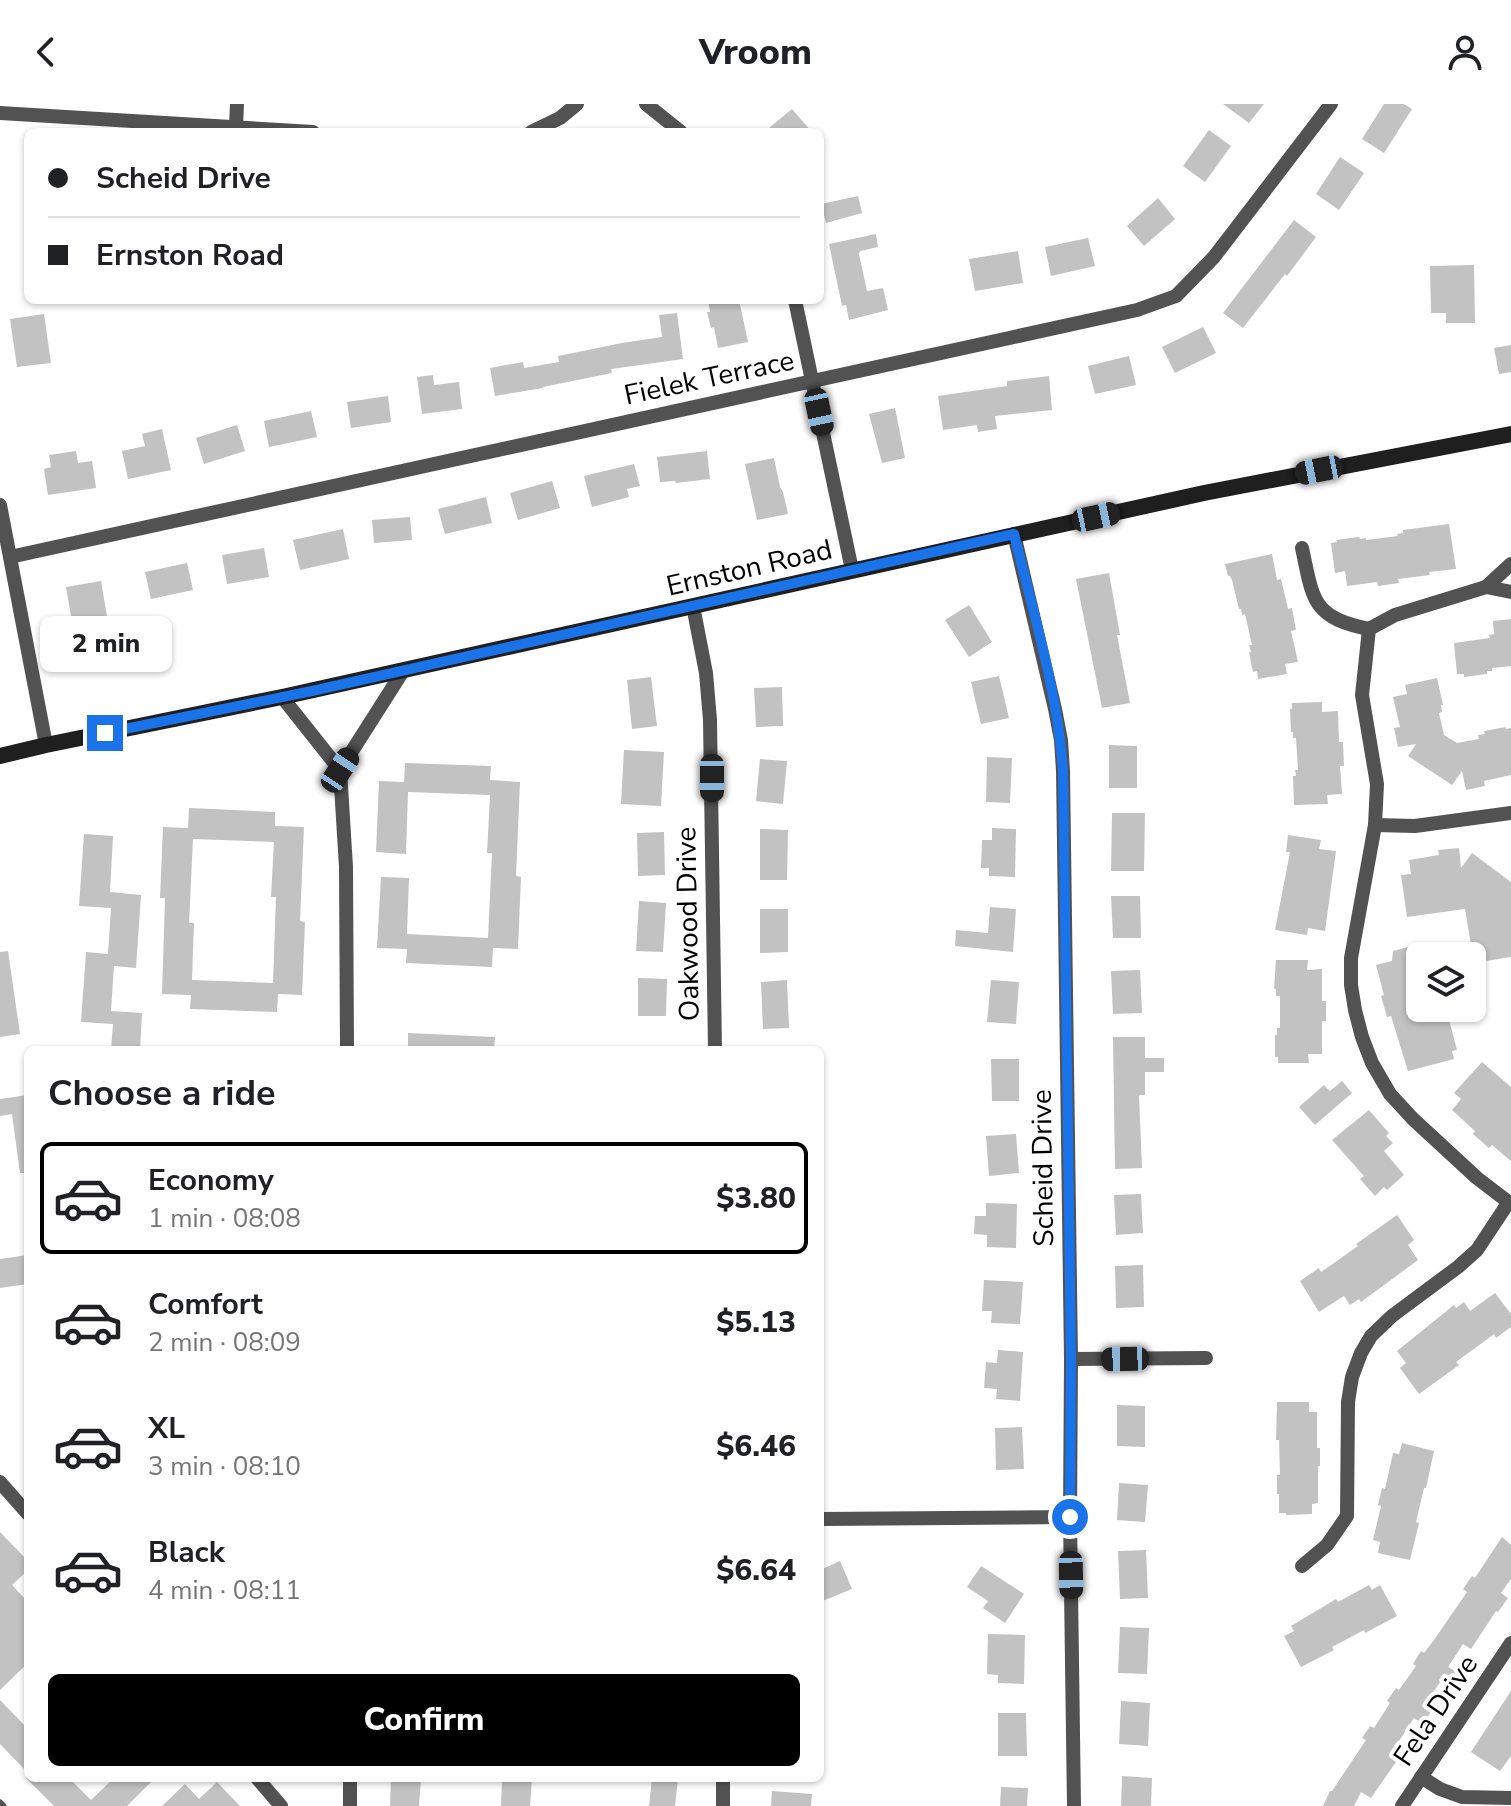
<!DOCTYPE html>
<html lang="en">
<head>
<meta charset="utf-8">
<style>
  :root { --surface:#fff; --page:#f2f2f2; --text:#202124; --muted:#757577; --line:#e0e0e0; --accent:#000 }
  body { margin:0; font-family:"Nunito Sans",sans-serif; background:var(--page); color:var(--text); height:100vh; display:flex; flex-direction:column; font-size:30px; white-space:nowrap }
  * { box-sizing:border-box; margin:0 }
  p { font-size:26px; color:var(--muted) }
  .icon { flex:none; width:44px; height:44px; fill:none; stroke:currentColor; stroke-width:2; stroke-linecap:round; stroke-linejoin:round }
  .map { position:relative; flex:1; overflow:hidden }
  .side { position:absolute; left:24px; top:942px; width:800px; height:736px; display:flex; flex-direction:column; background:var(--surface); border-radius:12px; box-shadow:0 2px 6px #0004 }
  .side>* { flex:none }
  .hud { position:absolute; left:24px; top:24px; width:800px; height:176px; border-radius:12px; box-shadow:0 2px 6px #0004; display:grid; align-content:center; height:176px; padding:0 24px; background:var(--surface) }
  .tools { position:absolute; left:1406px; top:838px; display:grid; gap:16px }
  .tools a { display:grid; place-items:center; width:80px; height:80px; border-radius:12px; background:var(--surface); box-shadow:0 2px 6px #0004; font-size:40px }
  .end { position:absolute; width:36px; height:36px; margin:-18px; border:10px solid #1a73e8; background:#fff; box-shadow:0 0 0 4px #fff }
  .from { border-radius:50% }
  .bubble { position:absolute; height:56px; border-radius:12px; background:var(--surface); box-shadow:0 2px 6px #0004; font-size:26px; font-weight:800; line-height:56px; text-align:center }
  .car { position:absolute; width:24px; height:48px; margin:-24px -12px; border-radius:10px; box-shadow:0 0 6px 2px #0007; background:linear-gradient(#222 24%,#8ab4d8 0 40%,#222 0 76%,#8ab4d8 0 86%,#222 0) }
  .hud b { display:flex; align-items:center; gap:28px; height:76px; font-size:30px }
  .hud b+b { border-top:2px solid var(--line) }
  .hud i { width:20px; height:20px; background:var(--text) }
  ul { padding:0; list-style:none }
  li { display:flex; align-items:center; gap:24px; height:112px; margin:0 16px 12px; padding:0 8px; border:4px solid transparent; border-radius:12px }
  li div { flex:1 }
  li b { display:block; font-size:30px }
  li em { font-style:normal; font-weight:800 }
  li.on { border-color:var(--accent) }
  li>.icon { width:72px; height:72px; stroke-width:1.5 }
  h2 { padding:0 24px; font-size:36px; line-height:96px }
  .cta { display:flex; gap:16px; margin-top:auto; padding:16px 24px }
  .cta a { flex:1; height:92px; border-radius:12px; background:var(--accent); color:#fff; font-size:32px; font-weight:800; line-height:92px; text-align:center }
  header { display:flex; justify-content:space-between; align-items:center; height:104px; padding:0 24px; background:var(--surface); font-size:36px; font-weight:800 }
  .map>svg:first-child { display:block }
  .building { fill:#c2c2c2; fill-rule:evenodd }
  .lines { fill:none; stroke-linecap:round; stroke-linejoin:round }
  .lane { stroke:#525252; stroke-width:7 }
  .street { stroke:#525252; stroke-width:14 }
  .secondary { stroke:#1f1f1f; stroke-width:16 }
  .route { stroke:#1a73e8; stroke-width:10 }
  .labels { text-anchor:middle; stroke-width:8; stroke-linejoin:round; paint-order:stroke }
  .street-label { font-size:28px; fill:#000; stroke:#fff }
</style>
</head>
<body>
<header><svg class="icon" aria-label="back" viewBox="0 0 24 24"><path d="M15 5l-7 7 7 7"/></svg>Vroom<svg class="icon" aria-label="person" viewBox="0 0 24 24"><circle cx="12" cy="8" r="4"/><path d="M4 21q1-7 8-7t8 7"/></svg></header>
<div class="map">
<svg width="1511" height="1702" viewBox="0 0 1511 1702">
  <rect width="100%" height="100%" fill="#fff"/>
  <g class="building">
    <path d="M1223,0H1264L1249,19Z"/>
    <path d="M1384,0H1404L1412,5L1384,49L1362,35Z"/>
    <path d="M792,5L812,28H764Z"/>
    <path d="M1209,26L1231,42L1205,78L1183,62Z"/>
    <path d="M1340,53L1364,69L1339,106L1316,90Z"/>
    <path d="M858,92L862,109L826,119L821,100Z"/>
    <path d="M1158,94L1175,115L1144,142L1127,122Z"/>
    <path d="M1294,116L1316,133L1287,172L1285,170L1243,224L1223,209Z"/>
    <path d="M876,130L878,143L860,147L859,150L867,187L883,184L888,206L849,216L846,201L842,202L829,140Z"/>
    <path d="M1088,134L1095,162L1051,172L1045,143Z"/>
    <path d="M1018,147L1023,179L975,187L969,155Z"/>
    <path d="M1474,161L1475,219H1446V209H1431L1430,162Z"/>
    <path d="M708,196H739L748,238L718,244L714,223L711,224L707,208H710Z"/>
    <path d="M677,209L683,255L611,265L612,269L543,283V284L495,292L490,264L523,258L524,264L559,258L558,252L622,239L662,233L659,211Z"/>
    <path d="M44,210L51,259L17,263L10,215Z"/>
    <path d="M1203,223L1216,249L1175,269L1162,243Z"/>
    <path d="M1511,241V268L1499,270L1494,244Z"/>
    <path d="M1129,252L1136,281L1095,290L1088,262Z"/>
    <path d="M433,271L434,281L459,278L462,305L422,310L417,273Z"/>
    <path d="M1049,272L1052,306L995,312L997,325L978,328L977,321L943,326L938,292L1007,282V277Z"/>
    <path d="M388,292L391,318L351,324L347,298Z"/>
    <path d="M895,304L905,354L882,359L869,310Z"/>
    <path d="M311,307L317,333L269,343L264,317Z"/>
    <path d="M237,321L245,347L204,360L196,334Z"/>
    <path d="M162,325L171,366L128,375L122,347L145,342L142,330Z"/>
    <path d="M76,347L78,359L92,357L96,384L48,391L44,365L51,363L49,351Z"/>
    <path d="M707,347L710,375L676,379L675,377L660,378L657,353Z"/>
    <path d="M774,354L780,383L783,388L788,410L757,416L745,360Z"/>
    <path d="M634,360L640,382L627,385L629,393L592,403L584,372Z"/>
    <path d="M552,377L560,404L518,416L510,389Z"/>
    <path d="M486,393L492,419L445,430L438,405Z"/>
    <path d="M410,413L412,436L374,439L372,416Z"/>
    <path d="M1449,420L1456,465L1429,468L1430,471L1398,475L1399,479L1378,482L1377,478L1347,482L1345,467L1335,469L1331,439L1337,438L1336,436L1359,433L1360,435L1366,434V436L1398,432L1397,430L1403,429V426Z"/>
    <path d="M343,425L349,455L300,466L293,436Z"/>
    <path d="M264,444L269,473L227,480L222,451Z"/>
    <path d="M1272,450L1277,476L1281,475L1288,505L1292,504L1296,526L1291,527L1298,558L1285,560L1287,570L1258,575L1257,567L1253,568L1251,559L1249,548H1251L1249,541H1252L1245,510L1242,511L1241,505H1239L1232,476L1230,472H1228L1225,460Z"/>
    <path d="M187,459L193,486L151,495L145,468Z"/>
    <path d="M1109,469L1120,531H1117L1130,599L1102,604L1076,475Z"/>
    <path d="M101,477L111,536L76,541L66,483Z"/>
    <path d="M969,501L992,538L969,553L945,516Z"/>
    <path d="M1511,515V562L1492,564V567H1487V570L1464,573V570H1457L1454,539L1490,534L1489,531L1494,530L1493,517Z"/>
    <path d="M999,572L1009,614L981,620L971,578Z"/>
    <path d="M651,573L657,622L632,625L627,576Z"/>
    <path d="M1437,574L1443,601H1441L1442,608L1439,609L1444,631L1457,639L1479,635L1478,631L1485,630L1484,627L1506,623V625L1511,624V671L1484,677L1485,682L1466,686L1462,667L1452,681L1408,652L1416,640L1398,643L1394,624L1400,623L1393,593L1407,590L1405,581Z"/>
    <path d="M782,583L783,622L756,623L754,584Z"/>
    <path d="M1322,598V608L1338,607L1339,638H1343L1344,662H1340L1342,690L1327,691L1328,700L1294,701L1293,672H1296L1295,666H1298L1296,634H1293V628H1291L1290,605H1292V599Z"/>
    <path d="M1109,641L1137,642V684H1109Z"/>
    <path d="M624,646L664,648L661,702L621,700Z"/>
    <path d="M987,653L1012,654L1010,699L986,698Z"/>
    <path d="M760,655L787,657L783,700L756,697Z"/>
    <path d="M405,659L491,662L490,676L520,678L516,772L521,773L518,845L493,844L492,863L406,859L407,845L377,844L381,773L409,774L407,830L488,834L492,749H487L490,691L408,688L406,750L376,748L379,677L404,678Z"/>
    <path d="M189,704L275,708V722L304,723L300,817L305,818L302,891L278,890L277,908L190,905L191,891L162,890L165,794H160L163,723L188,724ZM193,735L274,738L271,793H276L273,879L192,876L194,819H189Z"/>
    <path d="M1112,709H1145L1144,767H1111Z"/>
    <path d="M992,724L1016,725L1015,773L989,772V764H981L982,736H992Z"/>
    <path d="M760,725L788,726L787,776H760Z"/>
    <path d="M664,728L665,771L638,772L637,729Z"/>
    <path d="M84,730L113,732L110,788L141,791L136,864L114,862L111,907L142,909L140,946H111L113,920L81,918L86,848L108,850L111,804L79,802Z"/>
    <path d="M1288,731L1321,736L1319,745L1336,747L1325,827L1308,824L1307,831L1275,826L1290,748H1286Z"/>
    <path d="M1459,744L1461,764L1472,749L1511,778V853L1474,859L1465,805L1407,813L1401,771L1411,770L1409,756L1439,751L1438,746Z"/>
    <path d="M1111,792H1140L1141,834H1113Z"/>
    <path d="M639,797L666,799L663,848L636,847Z"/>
    <path d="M990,803L1016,805L1013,848L955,842L956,826L988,829Z"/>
    <path d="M760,805H788V848L760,849Z"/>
    <path d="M1420,840V904H1446L1457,946L1452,947L1454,955L1408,967L1391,912L1387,913L1381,892L1384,891L1376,861L1392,857L1393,847Z"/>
    <path d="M8,847L20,930L0,933V848Z"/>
    <path d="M1276,856H1308L1307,866L1322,865V897H1326V917H1322V950H1308L1309,959H1278V953H1275V931H1277V924H1280V892H1276V885H1274Z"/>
    <path d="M1140,866L1142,909L1113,910L1111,867Z"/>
    <path d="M638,874L667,875L666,912H638Z"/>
    <path d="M787,876L789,924L763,925L761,878Z"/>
    <path d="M991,876L1019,878L1016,920L987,918Z"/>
    <path d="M408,929L495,933L494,946H408Z"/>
    <path d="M1113,933H1145V954H1164V968H1145V991H1139L1142,1064L1115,1065Z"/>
    <path d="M991,955H1019V997H992Z"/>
    <path d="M1482,958L1511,983V1057L1492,1041L1489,1044L1473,1030L1475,1027L1452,1006L1461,995L1454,989Z"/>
    <path d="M1342,977L1352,989L1315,1021L1299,1003L1324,981L1330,987Z"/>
    <path d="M28,991V1069H20L12,1010L0,1012V995Z"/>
    <path d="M1369,1006L1389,1029L1386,1032L1393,1039L1384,1047L1404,1071L1387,1086L1384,1083L1375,1092L1360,1075L1364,1072L1332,1036Z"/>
    <path d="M1016,1030L1019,1069L989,1072L986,1032Z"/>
    <path d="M1141,1090L1143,1129L1116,1131L1114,1091Z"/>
    <path d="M986,1099L1017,1100L1016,1144L987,1143V1131L974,1130L975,1112H986Z"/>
    <path d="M1397,1111L1414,1136L1408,1141L1418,1156L1361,1198L1359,1195L1350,1201L1344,1192L1319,1208L1300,1177L1319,1164L1321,1168L1334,1159L1358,1142L1356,1140Z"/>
    <path d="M28,1151V1180L0,1184V1155Z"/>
    <path d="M1143,1161L1144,1203L1116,1204L1115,1162Z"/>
    <path d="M984,1176L1023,1178L1020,1220L991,1219L992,1207H982Z"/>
    <path d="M1495,1189L1511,1210V1223L1496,1234L1494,1230L1482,1239L1456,1258L1459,1261L1419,1290L1400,1264L1406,1259L1397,1247L1454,1201L1456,1204L1464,1198L1470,1207Z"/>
    <path d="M998,1246L1023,1248L1020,1297L996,1295L997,1285L984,1284L986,1258L997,1259Z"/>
    <path d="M1277,1298H1309V1308H1317V1344H1320V1362H1318V1399L1312,1400V1410L1286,1411V1409H1279V1390H1277V1371H1280L1279,1336H1276Z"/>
    <path d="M1117,1301L1145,1302V1343L1117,1342Z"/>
    <path d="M1022,1323L1024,1365L996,1366L995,1324Z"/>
    <path d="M1402,1339L1434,1347L1426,1384H1424L1416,1418L1419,1419L1410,1456L1378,1449L1380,1438L1373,1436L1381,1402L1378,1401L1382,1384L1385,1385L1393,1349L1399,1350Z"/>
    <path d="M1119,1379L1148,1381L1145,1418L1117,1416Z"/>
    <path d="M0,1428L28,1457V1466L12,1481L28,1498V1559L0,1586Z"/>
    <path d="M1502,1433L1511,1441V1475L1501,1489L1508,1494L1498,1508L1496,1507L1471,1545L1463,1540L1448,1563L1457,1568L1448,1583L1440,1578L1425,1601L1432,1606L1423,1620L1414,1614L1399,1637L1407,1642L1371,1694L1361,1688L1354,1702H1323L1330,1687H1332L1366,1636L1362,1634L1370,1622L1374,1624L1390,1599L1387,1597L1396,1584L1399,1586L1416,1562L1413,1560L1421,1547L1424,1549L1434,1536L1467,1488L1463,1485L1472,1472L1475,1474Z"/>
    <path d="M1146,1446L1148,1494L1120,1495L1118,1447Z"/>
    <path d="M840,1457L852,1485L820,1498V1466Z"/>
    <path d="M981,1462L1024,1490L1005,1519L983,1504L988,1497L967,1483Z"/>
    <path d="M1369,1481L1372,1486L1380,1481L1397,1512L1365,1529L1364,1526L1332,1543L1334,1546L1301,1563L1284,1532L1294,1527L1291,1522L1336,1495L1338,1498Z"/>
    <path d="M1120,1523L1149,1524L1147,1570L1118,1569Z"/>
    <path d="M988,1530L1025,1531L1024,1580L998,1579V1571L987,1570Z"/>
    <path d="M1511,1587V1652L1500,1667L1471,1648Z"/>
    <path d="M0,1596L28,1625V1669L0,1640Z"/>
    <path d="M1121,1597L1150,1599L1148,1642L1119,1640Z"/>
    <path d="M998,1609H1026L1027,1652H998Z"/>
    <path d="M1122,1672L1152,1674L1151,1702H1121Z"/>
    <path d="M26,1674H69L91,1696L114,1674H155L127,1702H54Z"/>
    <path d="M391,1674H421L419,1702H390Z"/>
    <path d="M502,1674H532L530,1702H501Z"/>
    <path d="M652,1674H678L675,1702H649Z"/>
    <path d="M217,1678L240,1702H162L185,1680L199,1695Z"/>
    <path d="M1001,1683L1028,1684L1027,1702H1000Z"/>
    <path d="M772,1687L812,1690L811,1702H771Z"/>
  </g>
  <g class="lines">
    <path class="lane" d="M0,1699L3,1702"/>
    <g class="street">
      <path d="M646,0L681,28"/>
      <path d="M0,9L313,28"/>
      <path d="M236,22L237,0"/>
      <path d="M531,28L560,14L577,0"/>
      <path d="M795,196L852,466"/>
      <path d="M0,401L46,641"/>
      <path d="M1014,430L1055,605L1061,636L1063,667L1071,1255L1070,1413L1074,1702"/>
      <path d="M1302,444C1313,494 1311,514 1369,525"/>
      <path d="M10,453L1137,206L1176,192L1214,153L1331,0"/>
      <path d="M1511,460L1486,483L1395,511L1369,525L1362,591L1377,680L1375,721L1351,854V881L1355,906L1362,933L1372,959L1390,990L1413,1015L1477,1074L1511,1100"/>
      <path d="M1486,483L1511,488"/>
      <path d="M693,502L706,569L710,616L715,946"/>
      <path d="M282,593L340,666"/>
      <path d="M340,666L346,763L347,946"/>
      <path d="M340,666L403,567"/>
      <path d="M1375,721L1415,722L1511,709"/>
      <path d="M1071,1255L1206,1254"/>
      <path d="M0,1378L28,1410"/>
      <path d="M820,1415L1070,1413"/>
      <path d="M1302,1462L1327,1441L1347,1412L1348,1298L1352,1273L1361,1249L1371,1232L1392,1212L1458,1163L1477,1146L1508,1099"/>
      <path d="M1421,1673L1440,1685L1462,1693L1511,1694"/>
      <path d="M257,1674L281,1702"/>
      <path d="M350,1674V1702"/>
      <path d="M723,1674V1702"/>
      <path d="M1402,1702L1511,1539"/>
    </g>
    <path class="secondary" d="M0,652L46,641L282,593L1204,389L1511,330"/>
  </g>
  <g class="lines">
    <path class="route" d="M105,629L312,587L1014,430C1033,508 1058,588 1063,667L1071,1255L1070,1413"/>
  </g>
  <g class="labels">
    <g class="street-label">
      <text transform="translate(709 273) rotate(-12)" y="10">Fielek Terrace</text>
      <text transform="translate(749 463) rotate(-13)" y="10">Ernston Road</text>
      <text transform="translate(687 820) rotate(-91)" y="10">Oakwood Drive</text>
      <text transform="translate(1042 1064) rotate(-91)" y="10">Scheid Drive</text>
      <text transform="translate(1435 1606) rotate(-56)" y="10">Fela Drive</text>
    </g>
  </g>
</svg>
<div class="tools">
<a><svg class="icon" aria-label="layers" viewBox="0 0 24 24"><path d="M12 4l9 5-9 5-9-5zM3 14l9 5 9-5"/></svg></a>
</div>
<i class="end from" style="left:1070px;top:1413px"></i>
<i class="end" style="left:105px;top:629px"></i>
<div class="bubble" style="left:40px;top:512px;width:132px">2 min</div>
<i class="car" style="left:819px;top:308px;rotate:168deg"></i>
<i class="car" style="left:1319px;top:366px;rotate:259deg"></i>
<i class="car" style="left:1096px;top:413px;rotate:78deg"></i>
<i class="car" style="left:340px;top:666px;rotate:33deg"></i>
<i class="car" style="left:712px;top:674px;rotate:180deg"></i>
<i class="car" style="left:1125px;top:1255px;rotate:269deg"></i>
<i class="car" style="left:1071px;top:1471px;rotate:179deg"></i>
<div class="hud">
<b><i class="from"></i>Scheid Drive</b>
<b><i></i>Ernston Road</b>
</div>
<section class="side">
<h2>Choose a ride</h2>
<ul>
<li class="on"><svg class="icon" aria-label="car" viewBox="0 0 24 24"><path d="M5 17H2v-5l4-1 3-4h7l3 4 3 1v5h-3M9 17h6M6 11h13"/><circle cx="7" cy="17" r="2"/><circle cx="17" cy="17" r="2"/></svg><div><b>Economy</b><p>1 min · 08:08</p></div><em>$3.80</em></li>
<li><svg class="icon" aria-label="car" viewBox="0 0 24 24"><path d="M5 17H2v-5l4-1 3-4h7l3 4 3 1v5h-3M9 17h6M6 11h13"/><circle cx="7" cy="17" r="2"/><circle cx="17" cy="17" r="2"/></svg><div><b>Comfort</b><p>2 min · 08:09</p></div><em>$5.13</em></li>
<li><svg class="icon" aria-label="car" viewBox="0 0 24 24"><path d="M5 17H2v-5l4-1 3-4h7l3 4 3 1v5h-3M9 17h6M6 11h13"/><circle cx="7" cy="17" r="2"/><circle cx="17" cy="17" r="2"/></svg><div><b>XL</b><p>3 min · 08:10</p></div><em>$6.46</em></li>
<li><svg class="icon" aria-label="car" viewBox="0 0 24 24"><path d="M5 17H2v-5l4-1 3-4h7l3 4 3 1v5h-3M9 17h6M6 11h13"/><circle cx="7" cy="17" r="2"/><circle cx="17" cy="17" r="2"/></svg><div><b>Black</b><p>4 min · 08:11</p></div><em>$6.64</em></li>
</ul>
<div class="cta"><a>Confirm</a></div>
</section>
</div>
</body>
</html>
